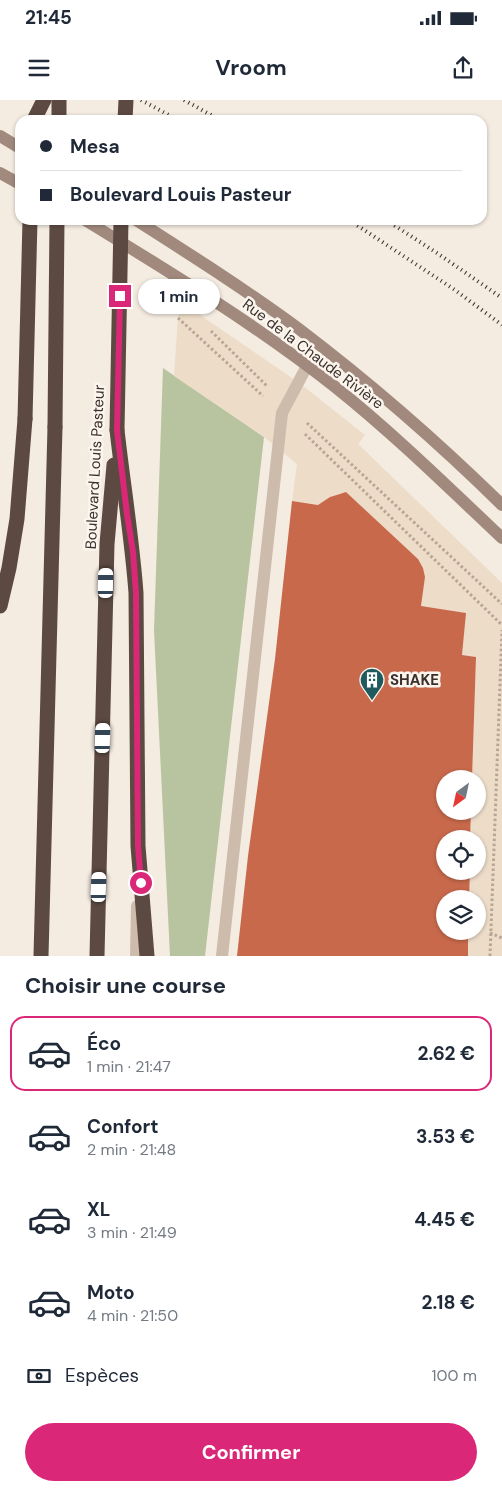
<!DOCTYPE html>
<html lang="fr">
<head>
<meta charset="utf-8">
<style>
  :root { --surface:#fff; --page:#f2f2f3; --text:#1f2937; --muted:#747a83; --line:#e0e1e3; --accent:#db2777 }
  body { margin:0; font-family:"DM Sans",sans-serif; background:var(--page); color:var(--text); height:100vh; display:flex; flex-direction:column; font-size:19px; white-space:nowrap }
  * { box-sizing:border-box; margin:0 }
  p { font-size:16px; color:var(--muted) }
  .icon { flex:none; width:28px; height:28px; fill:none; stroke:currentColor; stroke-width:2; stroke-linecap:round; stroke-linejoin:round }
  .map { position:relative; height:856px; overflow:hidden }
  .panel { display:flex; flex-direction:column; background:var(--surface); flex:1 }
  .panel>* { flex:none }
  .hud { position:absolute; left:15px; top:15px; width:472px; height:110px; border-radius:15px; box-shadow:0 1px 4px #0004; display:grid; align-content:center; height:110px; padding:0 25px; background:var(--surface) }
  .needle { width:32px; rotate:213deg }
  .tools { position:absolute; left:436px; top:670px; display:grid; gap:10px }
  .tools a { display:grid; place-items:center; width:50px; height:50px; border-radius:50%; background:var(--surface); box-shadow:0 1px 4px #0004; font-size:25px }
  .end { position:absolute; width:22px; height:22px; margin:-11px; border:6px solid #db2777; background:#fff; box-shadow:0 0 0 2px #fff }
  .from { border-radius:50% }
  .bubble { position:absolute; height:35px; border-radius:18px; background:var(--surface); box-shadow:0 1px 4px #0004; font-size:16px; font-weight:700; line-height:35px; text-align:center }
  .car { position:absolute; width:15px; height:30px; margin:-15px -8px; border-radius:6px; box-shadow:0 0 4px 1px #0007; background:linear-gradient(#fff 24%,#345 0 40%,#fff 0 76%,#345 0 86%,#fff 0) }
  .hud b { display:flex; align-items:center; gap:18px; height:48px; font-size:19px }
  .hud b+b { border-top:1px solid var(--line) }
  .hud i { width:12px; height:12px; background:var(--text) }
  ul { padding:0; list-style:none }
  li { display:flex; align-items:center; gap:15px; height:75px; margin:0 10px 8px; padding:0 15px; border:2px solid transparent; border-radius:15px }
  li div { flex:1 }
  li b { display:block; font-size:19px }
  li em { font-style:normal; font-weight:700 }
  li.on { border-color:var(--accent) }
  li>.icon { width:45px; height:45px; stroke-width:1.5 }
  h2 { padding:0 25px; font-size:22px; line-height:60px }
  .pay { display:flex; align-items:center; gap:12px; height:55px; padding:0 25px; font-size:19px }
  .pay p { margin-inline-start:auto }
  .primary-button { display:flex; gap:10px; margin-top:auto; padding:10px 25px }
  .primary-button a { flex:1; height:58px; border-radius:30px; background:var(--accent); color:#fff; font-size:20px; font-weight:700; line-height:58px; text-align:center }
  .status { display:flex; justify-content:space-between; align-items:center; height:35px; padding:0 25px; background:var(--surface); direction:ltr }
  .status svg { height:14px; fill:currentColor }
  header { display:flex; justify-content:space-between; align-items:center; height:65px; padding:0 25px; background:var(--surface); font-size:22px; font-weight:700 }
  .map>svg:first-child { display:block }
  .green { fill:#b8c4a0 }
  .plaza { fill:#ecdcc8 }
  .building { fill:#c8694b }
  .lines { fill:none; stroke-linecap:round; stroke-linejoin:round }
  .path { stroke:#b9a596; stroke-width:3; stroke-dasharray:2.5 2.5; stroke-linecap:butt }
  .lane { stroke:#cdbbac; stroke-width:12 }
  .secondary { stroke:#a18a7d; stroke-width:12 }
  .highway { stroke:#5c4a42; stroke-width:15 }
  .rail { stroke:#3b302b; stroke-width:4; stroke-dasharray:1 4; stroke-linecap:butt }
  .highway-bridge { stroke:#5c4a42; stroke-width:15 }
  .route { stroke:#db2777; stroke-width:6 }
  .labels { text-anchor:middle; stroke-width:5; stroke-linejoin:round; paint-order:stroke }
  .street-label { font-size:15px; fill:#3b302b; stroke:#fbf5ee }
  .poi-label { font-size:15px; font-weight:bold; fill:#3b302b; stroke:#fbf5ee; text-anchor:start }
</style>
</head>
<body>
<div class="status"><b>21:45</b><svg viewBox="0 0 49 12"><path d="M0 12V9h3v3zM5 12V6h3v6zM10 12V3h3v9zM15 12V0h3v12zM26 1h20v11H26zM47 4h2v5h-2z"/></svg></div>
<header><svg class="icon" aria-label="menu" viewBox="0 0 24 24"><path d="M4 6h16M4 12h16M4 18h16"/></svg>Vroom<svg class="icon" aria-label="share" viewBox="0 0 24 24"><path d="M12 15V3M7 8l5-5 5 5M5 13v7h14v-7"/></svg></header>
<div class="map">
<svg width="502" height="856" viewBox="0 0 502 856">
  <rect width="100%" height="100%" fill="#f4ebe1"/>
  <path class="green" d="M163,268L264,337L205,856H170L154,530Z"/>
  <path class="plaza" d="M181,202L298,282L365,335L358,344L502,483V856H467L468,831H478V799H469L470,771H478V739H470L471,711H478V679H472L476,557L462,555L465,513L421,506L425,477L423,468L418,459L347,393H340L330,397L321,405L292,401L297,364L264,337L174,276L178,218Z"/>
  <path class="building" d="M346,392L418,459L423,468L425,477L421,506L466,513L462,555L476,557L472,679H445V711H471L470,739H445V771H470L469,799H445V831H468V856H237L248,756L275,559L292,401L318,405L330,397Z"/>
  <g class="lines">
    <g class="path">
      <path d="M178,218L263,296"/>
      <path d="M211,231L267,286"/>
      <path d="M307,323L502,504"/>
      <path d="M305,334L502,525"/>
      <path d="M490,833L502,838"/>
      <path d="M490,856L502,530"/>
    </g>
    <g class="lane">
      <path d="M136,856L137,806"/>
      <path d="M222,856L282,313L307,266"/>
    </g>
    <g class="secondary">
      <path d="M0,36L20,48"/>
      <path d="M0,73L20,84"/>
      <path d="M85,120C170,172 255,224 334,286C393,333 447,386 502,438"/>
      <path d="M136,120C191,155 246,190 299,229C370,283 438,342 502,405"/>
    </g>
    <g class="highway">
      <path d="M34,20L44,0"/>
      <path d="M59,20V0"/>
      <path d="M125,20L126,0"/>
      <path d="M117,330C123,384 132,438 136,493L138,746L147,856"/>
      <path d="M0,506L9,468L17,419L25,319"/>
      <path d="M41,856L55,327"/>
      <path d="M97,856L107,444L114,365"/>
    </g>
    <g class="rail">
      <path d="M141,0L178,20"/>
      <path d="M184,0L220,20"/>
      <path d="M349,120L455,190L502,225"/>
      <path d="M386,120L437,153L502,198"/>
    </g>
    <g class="highway-bridge">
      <path d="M25,319L30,120"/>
      <path d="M55,327L57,120"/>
      <path d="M117,330L121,120"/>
    </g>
  </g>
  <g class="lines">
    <path class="route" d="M120,196L117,330L127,414L133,452L136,493L138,746L141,783"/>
  </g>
  <defs>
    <symbol id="building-pin" viewBox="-11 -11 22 30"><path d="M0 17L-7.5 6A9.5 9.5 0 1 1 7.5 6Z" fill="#1f5a5e" stroke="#fbf5ee"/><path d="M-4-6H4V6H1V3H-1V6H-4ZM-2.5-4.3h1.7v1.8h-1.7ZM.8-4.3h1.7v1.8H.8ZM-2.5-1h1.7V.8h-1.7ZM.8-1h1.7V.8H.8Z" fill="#fff"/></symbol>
  </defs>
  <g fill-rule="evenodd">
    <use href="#building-pin" x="358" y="566" width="28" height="38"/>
  </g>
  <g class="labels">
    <g class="street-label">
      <text transform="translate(313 254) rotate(37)" y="5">Rue de la Chaude Rivière</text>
      <text transform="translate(95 367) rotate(-87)" y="5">Boulevard Louis Pasteur</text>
    </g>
    <g class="poi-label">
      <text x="390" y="585">SHAKE</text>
    </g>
  </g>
</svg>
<div class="tools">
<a><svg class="needle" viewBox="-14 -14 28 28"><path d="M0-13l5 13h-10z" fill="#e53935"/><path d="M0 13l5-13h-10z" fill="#747a83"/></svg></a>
<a><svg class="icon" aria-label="locate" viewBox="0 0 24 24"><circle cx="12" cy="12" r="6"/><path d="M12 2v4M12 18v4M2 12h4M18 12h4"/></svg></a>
<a><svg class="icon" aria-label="layers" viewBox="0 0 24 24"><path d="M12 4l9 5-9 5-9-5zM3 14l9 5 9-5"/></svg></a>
</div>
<i class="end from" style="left:141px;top:783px"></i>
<i class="end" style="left:120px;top:196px"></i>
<div class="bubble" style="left:138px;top:179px;width:82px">1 min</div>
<i class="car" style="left:106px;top:483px;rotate:1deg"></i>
<i class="car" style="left:103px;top:638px;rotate:2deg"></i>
<i class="car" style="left:99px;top:787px;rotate:2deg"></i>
<div class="hud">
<b><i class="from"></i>Mesa</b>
<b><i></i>Boulevard Louis Pasteur</b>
</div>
</div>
<section class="panel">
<h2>Choisir une course</h2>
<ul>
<li class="on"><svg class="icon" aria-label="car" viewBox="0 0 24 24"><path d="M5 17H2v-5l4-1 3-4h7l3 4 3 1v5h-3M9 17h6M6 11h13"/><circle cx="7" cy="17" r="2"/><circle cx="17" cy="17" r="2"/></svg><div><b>Éco</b><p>1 min · 21:47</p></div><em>2.62 €</em></li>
<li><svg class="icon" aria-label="car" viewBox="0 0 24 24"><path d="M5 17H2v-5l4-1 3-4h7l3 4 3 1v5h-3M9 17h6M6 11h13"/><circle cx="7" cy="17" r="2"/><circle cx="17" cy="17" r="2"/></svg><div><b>Confort</b><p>2 min · 21:48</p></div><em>3.53 €</em></li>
<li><svg class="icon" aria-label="car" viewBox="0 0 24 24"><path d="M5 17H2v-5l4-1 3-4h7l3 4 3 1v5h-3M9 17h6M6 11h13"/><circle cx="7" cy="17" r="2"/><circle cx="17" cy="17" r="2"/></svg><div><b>XL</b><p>3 min · 21:49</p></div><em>4.45 €</em></li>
<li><svg class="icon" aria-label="car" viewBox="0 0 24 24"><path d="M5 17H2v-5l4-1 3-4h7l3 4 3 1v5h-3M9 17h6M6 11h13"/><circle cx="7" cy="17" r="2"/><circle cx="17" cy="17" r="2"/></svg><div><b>Moto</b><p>4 min · 21:50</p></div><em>2.18 €</em></li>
</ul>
<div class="pay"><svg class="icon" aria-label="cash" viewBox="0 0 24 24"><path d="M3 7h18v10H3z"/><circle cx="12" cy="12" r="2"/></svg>Espèces<p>100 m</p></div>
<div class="primary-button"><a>Confirmer</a></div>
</section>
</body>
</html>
